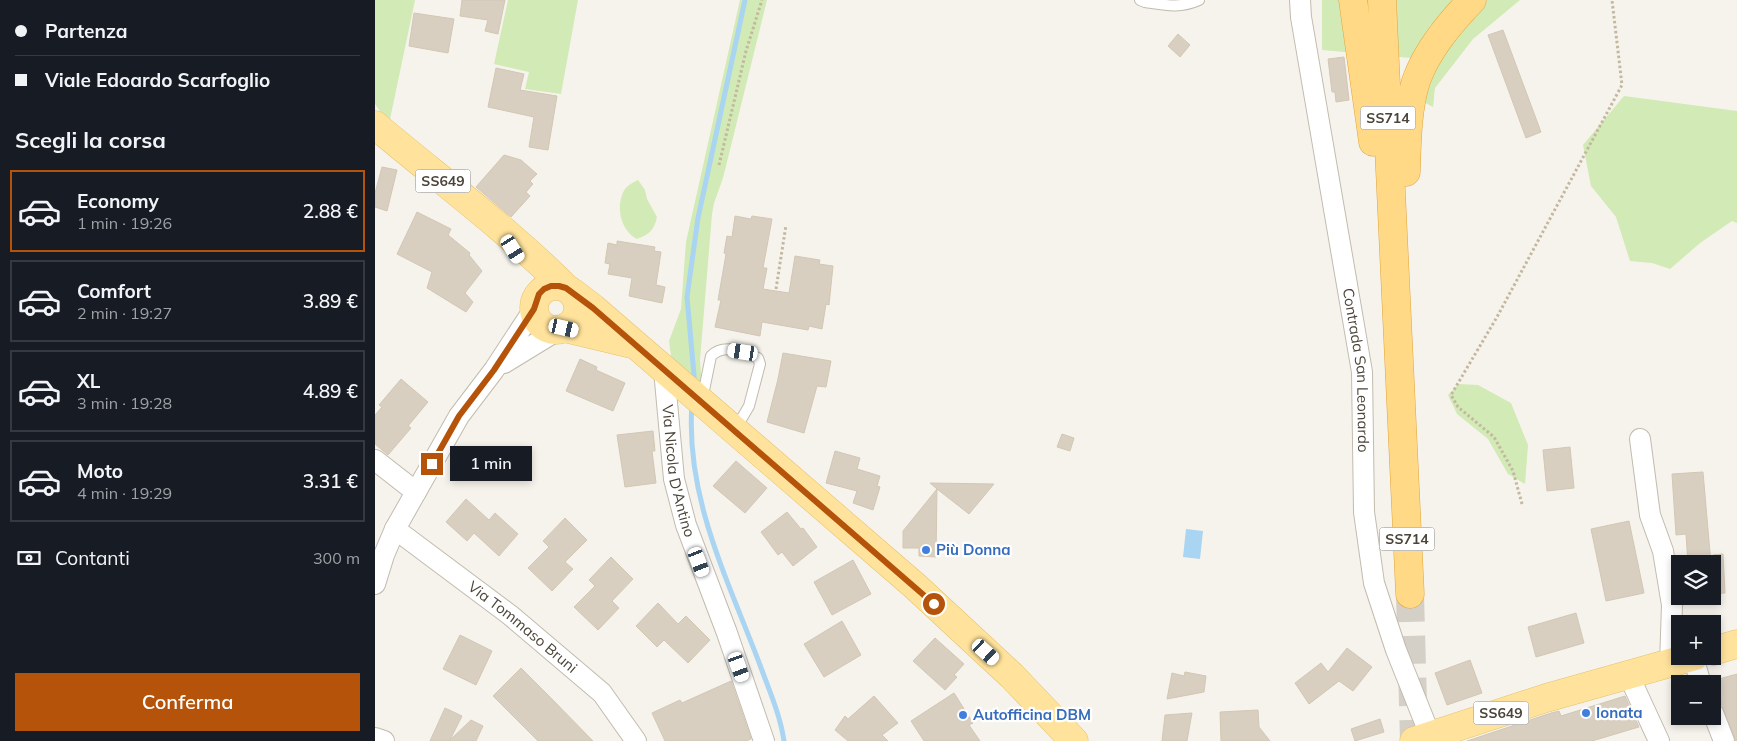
<!DOCTYPE html>
<html lang="it">
<head>
<meta charset="utf-8">
<style>
  :root { --surface:#171b24; --page:#20242c; --text:#f1f3f6; --muted:#9ea1a6; --line:#363941; --accent:#b45309 }
  body { margin:0; font-family:Mulish,sans-serif; background:var(--page); color:var(--text); height:100vh; display:flex; flex-direction:column; font-size:19px; white-space:nowrap }
  * { box-sizing:border-box; margin:0 }
  p { font-size:16px; color:var(--muted) }
  .icon { flex:none; width:28px; height:28px; fill:none; stroke:currentColor; stroke-width:2; stroke-linecap:round; stroke-linejoin:round }
  .map { position:relative; flex:1; overflow:hidden }
  .drawer { display:flex; flex-direction:column; background:var(--surface); width:375px }
  .drawer>* { flex:none }
  .top-card { display:grid; align-content:center; height:110px; padding:0 15px; background:var(--surface) }
  .buttons { position:absolute; left:1296px; top:555px; display:grid; gap:10px }
  .buttons a { display:grid; place-items:center; width:50px; height:50px; border-radius:0px; background:var(--surface); box-shadow:0 2px 8px #0003; font-size:25px }
  .end { position:absolute; width:22px; height:22px; margin:-11px; border:6px solid #b45309; background:#fff; box-shadow:0 0 0 2px #fff }
  .from { border-radius:50% }
  .bubble { position:absolute; height:35px; border-radius:0px; background:var(--surface); box-shadow:0 2px 8px #0003; font-size:16px; font-weight:600; line-height:35px; text-align:center }
  .car { position:absolute; width:15px; height:30px; margin:-15px -8px; border-radius:6px; box-shadow:0 0 4px 1px #0007; background:linear-gradient(#fff 24%,#345 0 40%,#fff 0 76%,#345 0 86%,#fff 0) }
  .top-card b { display:flex; align-items:center; gap:18px; height:48px; font-size:19px }
  .top-card b+b { border-top:1px solid var(--line) }
  .top-card i { width:12px; height:12px; background:var(--text) }
  ul { padding:0; list-style:none }
  li { display:flex; align-items:center; gap:15px; height:82px; margin:0 10px 8px; padding:0 5px; border:2px solid var(--line); border-radius:0px }
  li div { flex:1 }
  li b { display:block; font-size:19px }
  li em { font-style:normal; font-weight:600 }
  li.active { border-color:var(--accent) }
  li>.icon { width:45px; height:45px; stroke-width:1.5 }
  h2 { padding:0 15px; font-size:22px; line-height:60px }
  .pay { display:flex; align-items:center; gap:12px; height:55px; padding:0 15px; font-size:19px }
  .pay p { margin-inline-start:auto }
  .action { display:flex; gap:10px; margin-top:auto; padding:10px 15px }
  .action a { flex:1; height:58px; border-radius:0px; background:var(--accent); color:#fff; font-size:20px; font-weight:600; line-height:58px; text-align:center }
  main { display:flex; flex:1; min-height:0 }
  .map>svg:first-child { display:block }
  .green { fill:#d2eab5 }
  .water { fill:#a9d4f2 }
  .lines { fill:none; stroke-linecap:round; stroke-linejoin:round }
  .stream { stroke:#a9d4f2; stroke-width:5 }
  .building { fill:#d8cfc1; stroke:#d3c7b4 }
  .trunk-tunnel { stroke:#d4d0c8; stroke-width:28; stroke-dasharray:28 14; stroke-linecap:butt }
  .service-casing { stroke:#c2bbae; stroke-width:12 }
  .minor-casing { stroke:#c2bbae; stroke-width:22 }
  .primary-casing { stroke:#e6c16a; stroke-width:29 }
  .trunk-casing { stroke:#e0a43c; stroke-width:29 }
  .path { stroke:#c4b79f; stroke-width:3; stroke-dasharray:2.5 2.5; stroke-linecap:butt }
  .service { stroke:#fff; stroke-width:10 }
  .minor { stroke:#fff; stroke-width:20 }
  .primary { stroke:#ffe39c; stroke-width:28 }
  .trunk { stroke:#ffd985; stroke-width:28 }
  .route { stroke:#b45309; stroke-width:6 }
  .shop-dot { fill:#3f7fe0; stroke:#fff; stroke-width:2 }
  .labels { text-anchor:middle; stroke-width:4.5; stroke-linejoin:round; paint-order:stroke }
  .shield { fill:#fff; stroke:#817c74; stroke-width:1 }
  .shield-label { font-size:14px; font-weight:bold; fill:#4b4439 }
  .street-label { font-size:15px; fill:#4b4439; stroke:#fff }
  .shop-label { font-size:15px; font-weight:bold; fill:#366cbe; stroke:#fff; text-anchor:start }
</style>
</head>
<body>
<main>
<section class="drawer">
<div class="top-card">
<b><i class="from"></i>Partenza</b>
<b><i></i>Viale Edoardo Scarfoglio</b>
</div>
<h2>Scegli la corsa</h2>
<ul>
<li class="active"><svg class="icon" aria-label="car" viewBox="0 0 24 24"><path d="M5 17H2v-5l4-1 3-4h7l3 4 3 1v5h-3M9 17h6M6 11h13"/><circle cx="7" cy="17" r="2"/><circle cx="17" cy="17" r="2"/></svg><div><b>Economy</b><p>1 min · 19:26</p></div><em>2.88 €</em></li>
<li><svg class="icon" aria-label="car" viewBox="0 0 24 24"><path d="M5 17H2v-5l4-1 3-4h7l3 4 3 1v5h-3M9 17h6M6 11h13"/><circle cx="7" cy="17" r="2"/><circle cx="17" cy="17" r="2"/></svg><div><b>Comfort</b><p>2 min · 19:27</p></div><em>3.89 €</em></li>
<li><svg class="icon" aria-label="car" viewBox="0 0 24 24"><path d="M5 17H2v-5l4-1 3-4h7l3 4 3 1v5h-3M9 17h6M6 11h13"/><circle cx="7" cy="17" r="2"/><circle cx="17" cy="17" r="2"/></svg><div><b>XL</b><p>3 min · 19:28</p></div><em>4.89 €</em></li>
<li><svg class="icon" aria-label="car" viewBox="0 0 24 24"><path d="M5 17H2v-5l4-1 3-4h7l3 4 3 1v5h-3M9 17h6M6 11h13"/><circle cx="7" cy="17" r="2"/><circle cx="17" cy="17" r="2"/></svg><div><b>Moto</b><p>4 min · 19:29</p></div><em>3.31 €</em></li>
</ul>
<div class="pay"><svg class="icon" aria-label="cash" viewBox="0 0 24 24"><path d="M3 7h18v10H3z"/><circle cx="12" cy="12" r="2"/></svg>Contanti<p>300 m</p></div>
<div class="action"><a>Conferma</a></div>
</section>
<div class="map">
<svg width="1362" height="741" viewBox="0 0 1362 741">
  <rect width="100%" height="100%" fill="#f6f3ec"/>
  <g class="green">
    <path d="M0,0H40L14,124L0,104Z"/>
    <path d="M133,0H203L186,94L150,89L154,72L119,64Z"/>
    <path d="M365,0H392L348,178L339,203L337,214L325,360L327,387L297,363L294,341L306,309L311,242Z"/>
    <path d="M947,0H1081L1055,26L1036,58L947,50Z"/>
    <path d="M1112,0H1145L1098,39L1060,88L1058,107L1045,100L1080,33Z"/>
    <path d="M1249,96L1362,111V223L1357,221L1325,243L1295,269L1277,263L1255,261L1241,217L1216,186L1208,145Z"/>
    <path d="M263,180L270,190L272,199L282,217C279,230 275,234 262,239C245,230 240,205 250,189C253,185 259,182 263,180Z"/>
    <path d="M1084,384L1103,385L1136,403L1153,445L1150,484L1133,474L1113,439L1082,414L1073,395Z"/>
  </g>
  <path class="water" d="M811,529L828,531L825,559L808,557Z"/>
  <g class="lines">
    <g class="stream">
      <path d="M319,383V375L312,297L323,218L370,0"/>
      <path d="M317,404C310,497 353,580 385,665C394,690 405,714 409,741"/>
    </g>
  </g>
  <g class="building">
    <path d="M87,0H130L123,34L110,31L113,20L85,16Z"/>
    <path d="M39,13L79,19L73,53L34,46Z"/>
    <path d="M1128,30L1166,132L1151,138L1113,35Z"/>
    <path d="M803,34L815,45L805,57L793,46Z"/>
    <path d="M969,57L974,100L961,102L960,92H957L953,59Z"/>
    <path d="M121,68L149,74L145,90L182,96L173,150L154,147L159,117L113,107Z"/>
    <path d="M129,155L146,160L162,174L155,181L158,184L151,192L155,196L136,217L101,187Z"/>
    <path d="M7,167L22,170L12,211L0,207V193Z"/>
    <path d="M42,212L76,229L73,235L95,253L94,255L107,271L90,293L98,302L91,312L52,288L57,272L22,254Z"/>
    <path d="M360,216L376,219L377,216L397,219L388,268H392L388,289L414,293L420,256L445,260L444,264L458,266L454,305L451,304L447,329L434,326L433,330L387,322L385,336L340,327L346,300H343L351,254L349,253L352,236L357,237Z"/>
    <path d="M242,241L280,247L279,251L286,252L281,285L290,287L287,303L254,296L257,278L233,274L235,264L230,263L233,243L242,245Z"/>
    <path d="M408,353L456,361L451,387L442,386L429,433L392,422L403,379Z"/>
    <path d="M205,359L222,367L221,370L250,383L238,411L191,391Z"/>
    <path d="M26,379L53,402L33,426L36,428L13,455L0,444V415L7,407L4,405Z"/>
    <path d="M278,431L280,451H277L281,483L250,487L242,435Z"/>
    <path d="M687,434L699,438L695,451L682,447Z"/>
    <path d="M1195,447L1199,488L1172,491L1168,450Z"/>
    <path d="M460,451L485,458L482,469L505,476L502,486L505,487L498,510L478,503L482,491L451,483Z"/>
    <path d="M361,461L392,488L370,513L338,486Z"/>
    <path d="M1328,472L1336,564H1313L1311,534L1301,535L1297,474Z"/>
    <path d="M555,483L619,484L594,514L562,489L561,557L544,556V548H528V531L562,489Z"/>
    <path d="M91,499L114,520L120,513L143,534L124,556L99,533L92,541L71,522Z"/>
    <path d="M412,512L426,529L428,528L442,547L418,566L407,552L403,555L386,532Z"/>
    <path d="M190,518L212,540L190,562L198,569L177,591L153,568L174,547L168,541Z"/>
    <path d="M1254,521L1269,593L1231,601L1216,529Z"/>
    <path d="M1348,554L1350,593L1338,594V555Z"/>
    <path d="M236,557L258,579L237,601L244,608L223,630L199,607L220,586L214,580Z"/>
    <path d="M478,560L496,594L457,615L439,582Z"/>
    <path d="M283,603L303,624L311,616L335,640L313,663L289,640L282,647L261,626Z"/>
    <path d="M1201,613L1209,643L1161,657L1153,627Z"/>
    <path d="M467,621L486,655L449,677L429,644Z"/>
    <path d="M85,635L117,651L101,685L68,669Z"/>
    <path d="M560,638L589,664L579,675L582,677L570,690L538,661Z"/>
    <path d="M972,648L997,667L978,691L964,681L934,704L920,683L946,663L953,672Z"/>
    <path d="M1095,660L1107,693L1072,705L1060,673Z"/>
    <path d="M146,668L174,696L218,741H163L118,696Z"/>
    <path d="M810,672L831,676L829,692L792,699L797,673L809,676Z"/>
    <path d="M1362,674V741H1361L1347,706L1340,680Z"/>
    <path d="M356,681L376,739L371,741H290L277,713L305,700L307,703Z"/>
    <path d="M579,693L598,723L594,725L605,741H549L536,721Z"/>
    <path d="M499,696L523,723L507,735L513,741H473L460,730L470,716L473,719Z"/>
    <path d="M1250,696L1264,727L1217,741H1092L1176,713L1184,711L1186,716Z"/>
    <path d="M70,708L87,716L75,740L96,720L108,726L101,741H55Z"/>
    <path d="M883,710L884,727L895,741H846L845,712Z"/>
    <path d="M817,713L812,741H787L790,715Z"/>
    <path d="M1005,719L1009,732L980,741L976,729Z"/>
  </g>
  <g class="lines">
    <path class="trunk-tunnel" d="M1035,594L1039,741"/>
    <defs>
      <g id="service">
        <path d="M765,0L770,2C790,5 804,9 824,0"/>
        <path d="M327,400L336,356C349,343 369,352 383,358L385,364L374,406L360,430"/>
      </g>
      <g id="minor">
        <path id="s1" d="M925,0L926,17L987,372L989,512L999,583L1021,650L1055,735"/>
        <path d="M129,363L183,330"/>
        <path id="s2" d="M289,370L299,479L311,525L352,633L389,741"/>
        <path d="M1265,439L1275,515L1288,551L1297,605L1295,664"/>
        <path d="M0,460L41,492"/>
        <path id="s3" d="M20,529L135,615L227,693L261,741"/>
        <path d="M0,584L9,555L20,529L84,416L119,370L159,309"/>
        <path d="M1318,657L1326,684"/>
        <path d="M1254,676L1284,741"/>
        <path d="M1338,713L1349,741"/>
        <path d="M0,738L9,741"/>
      </g>
      <g id="primary">
        <path d="M0,125C64,179 132,229 191,288"/>
        <circle cx="181" cy="308" r="22"/>
        <path d="M197,292L218,308L540,586L637,676L699,741"/>
        <path d="M189,328L256,344"/>
        <path d="M1338,651L1362,644"/>
        <path d="M1039,741L1171,698L1320,656"/>
      </g>
      <g id="trunk">
        <path d="M978,0L998,142"/>
        <path d="M1007,0L1035,594"/>
        <path d="M1031,172C1032,143 1032,110 1041,81C1052,50 1075,23 1097,0"/>
      </g>
    </defs>
    <use href="#service" class="service-casing"/>
    <use href="#minor" class="minor-casing"/>
    <use href="#primary" class="primary-casing"/>
    <use href="#trunk" class="trunk-casing"/>
    <g class="path">
      <path d="M344,165L371,51L387,0"/>
      <path d="M401,289L411,225"/>
      <path d="M1147,504L1138,471L1119,437L1083,407L1076,395L1122,317L1247,85L1237,0"/>
    </g>
    <use href="#service" class="service"/>
    <use href="#minor" class="minor"/>
    <use href="#primary" class="primary"/>
    <use href="#trunk" class="trunk"/>
  </g>
  <g class="lines">
    <path class="route" d="M57,464L84,416L119,370L159,309L164,294L169,289L176,286H184L191,288L218,308L559,604"/>
  </g>
  <g class="shop-dot">
    <circle cx="551" cy="550" r="5"/>
    <circle cx="1211" cy="713" r="5"/>
    <circle cx="588" cy="715" r="5"/>
  </g>
  <g class="labels">
    <g class="shield">
      <rect x="985.5" y="106.5" width="55" height="23" rx="4"/>
      <rect x="40.5" y="169.5" width="55" height="23" rx="4"/>
      <rect x="1004.5" y="527.5" width="55" height="23" rx="4"/>
      <rect x="1098.5" y="701.5" width="55" height="23" rx="4"/>
    </g>
    <g class="shield-label">
      <text x="1013" y="123">SS714</text>
      <text x="68" y="186">SS649</text>
      <text x="1032" y="544">SS714</text>
      <text x="1126" y="718">SS649</text>
    </g>
    <g class="street-label">
      <text dy="5" stroke="none"><textPath href="#s1" startOffset="375">Contrada San Leonardo</textPath></text>
      <text dy="5" stroke="none"><textPath href="#s2" startOffset="102">Via Nicola D'Antino</textPath></text>
      <text dy="5" stroke="none"><textPath href="#s3" startOffset="161">Via Tommaso Bruni</textPath></text>
    </g>
    <g class="shop-label">
      <text x="561" y="555">Più Donna</text>
      <text x="1221" y="718">Ionata</text>
      <text x="598" y="720">Autofficina DBM</text>
    </g>
  </g>
</svg>
<div class="buttons">
<a><svg class="icon" aria-label="layers" viewBox="0 0 24 24"><path d="M12 4l9 5-9 5-9-5zM3 14l9 5 9-5"/></svg></a>
<a>+</a>
<a>−</a>
</div>
<i class="end from" style="left:559px;top:604px"></i>
<i class="end" style="left:57px;top:464px"></i>
<div class="bubble" style="left:75px;top:446px;width:82px">1 min</div>
<i class="car" style="left:138px;top:249px;rotate:148deg"></i>
<i class="car" style="left:189px;top:328px;rotate:103deg"></i>
<i class="car" style="left:368px;top:352px;rotate:279deg"></i>
<i class="car" style="left:324px;top:562px;rotate:159deg"></i>
<i class="car" style="left:611px;top:652px;rotate:132deg"></i>
<i class="car" style="left:364px;top:667px;rotate:160deg"></i>
</div>
</main>
</body>
</html>
